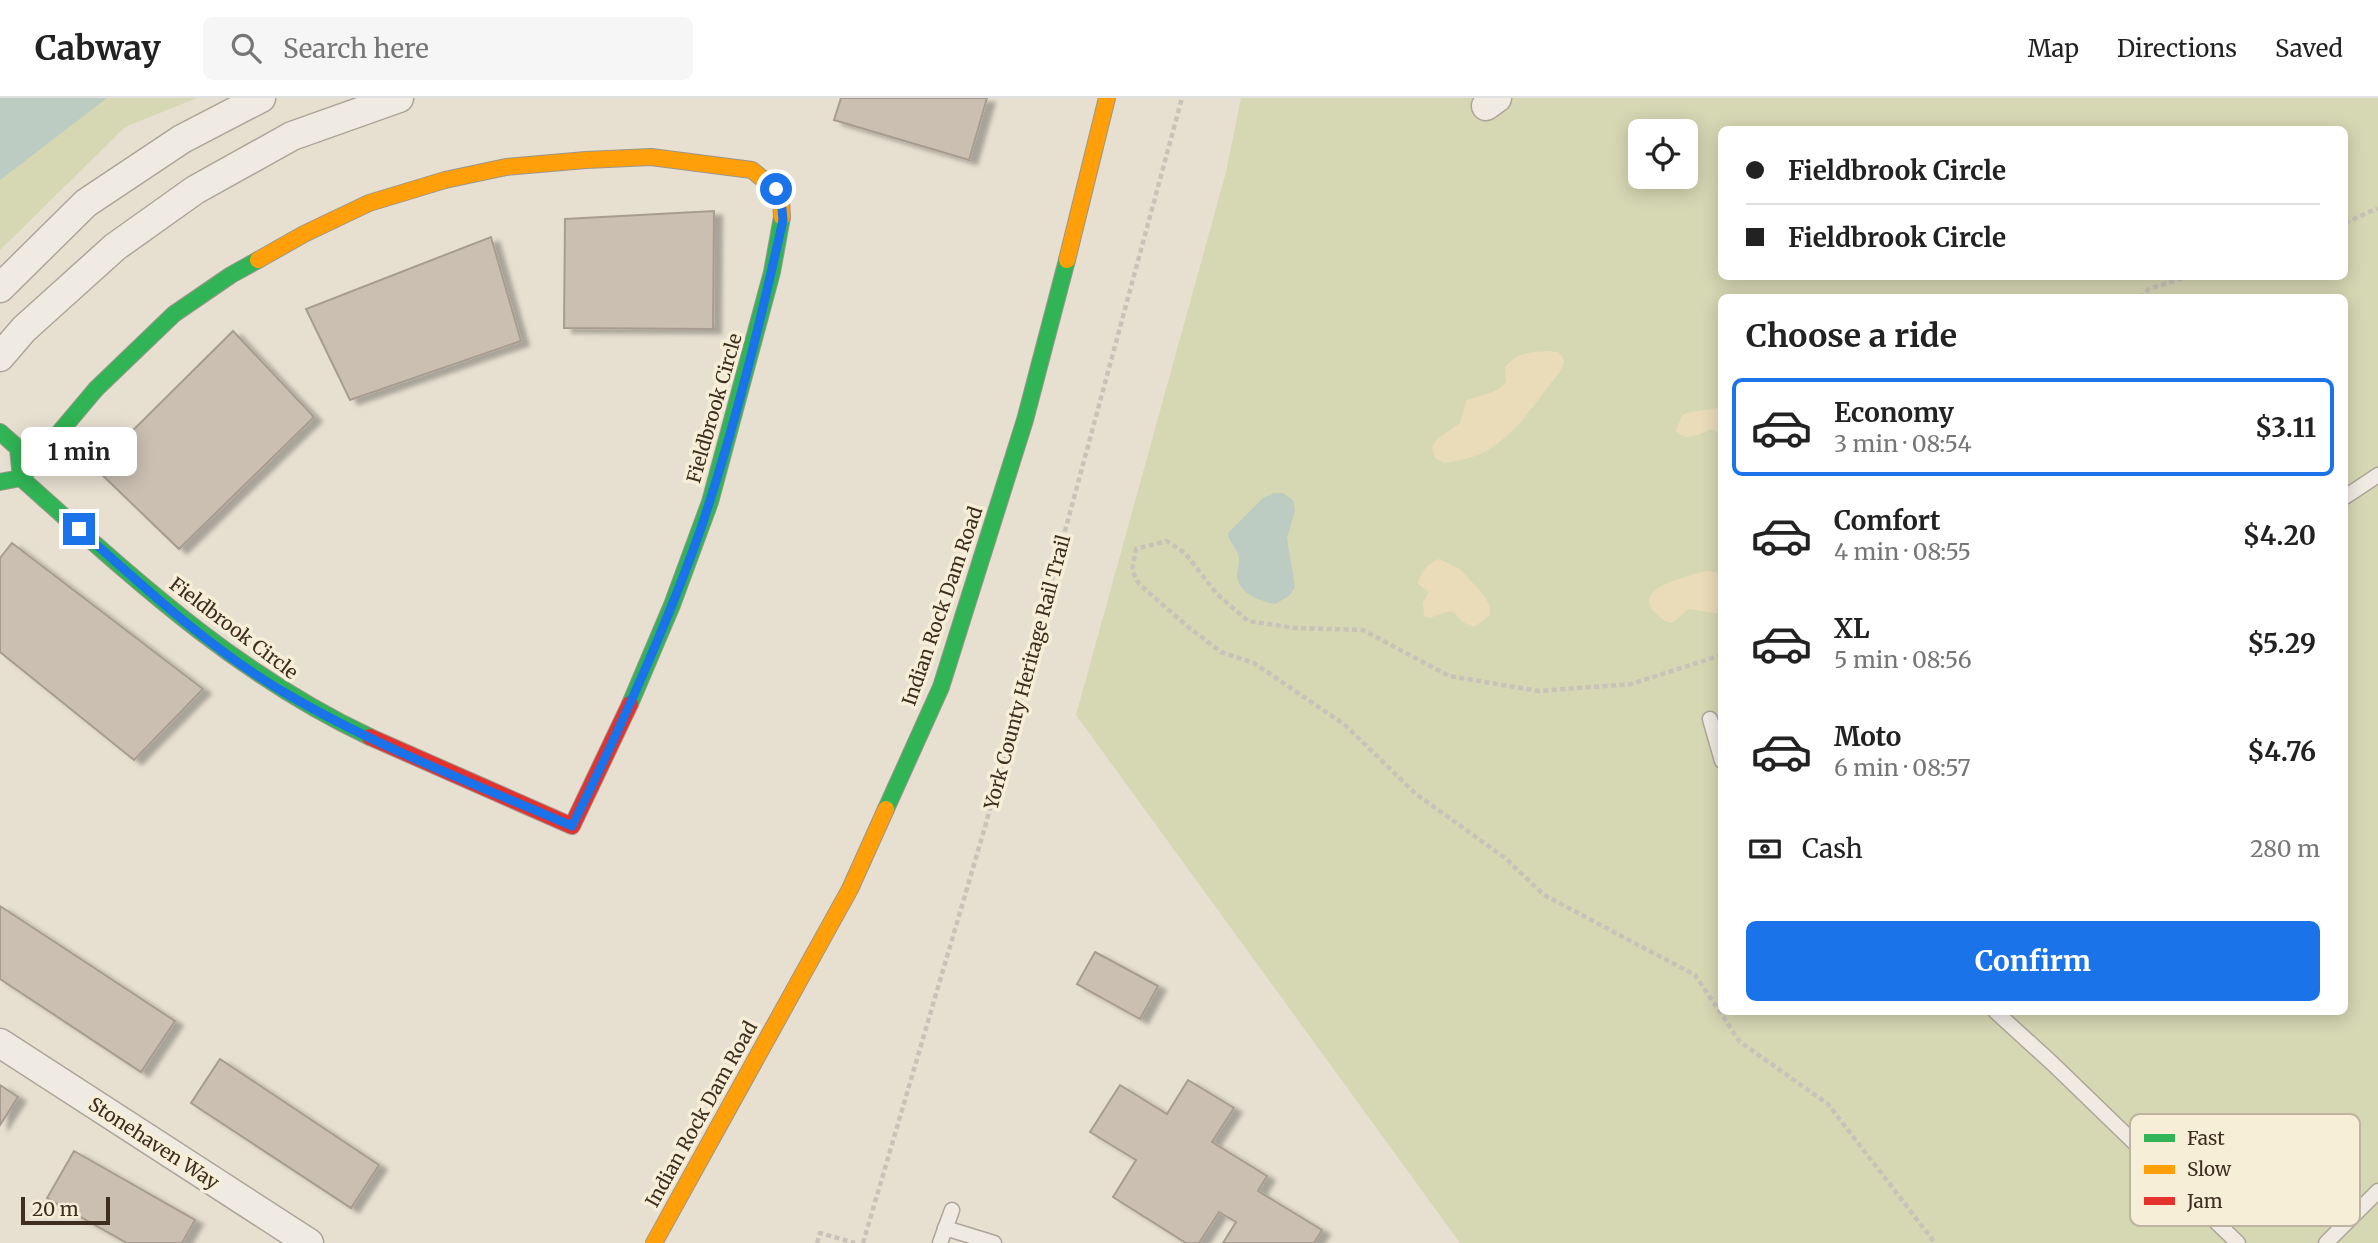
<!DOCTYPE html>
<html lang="en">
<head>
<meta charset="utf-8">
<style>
  :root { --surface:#fff; --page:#f6f6f6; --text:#222; --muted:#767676; --line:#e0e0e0; --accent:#1a73e8 }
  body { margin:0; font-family:Merriweather,serif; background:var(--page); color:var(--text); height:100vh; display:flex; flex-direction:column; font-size:26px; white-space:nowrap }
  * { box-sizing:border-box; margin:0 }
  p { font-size:23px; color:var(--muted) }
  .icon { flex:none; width:38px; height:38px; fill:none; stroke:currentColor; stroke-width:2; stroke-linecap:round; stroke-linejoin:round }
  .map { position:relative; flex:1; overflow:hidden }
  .panel { position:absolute; left:1718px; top:196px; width:630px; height:721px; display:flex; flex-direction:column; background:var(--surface); border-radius:10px; box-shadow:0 4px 18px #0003 }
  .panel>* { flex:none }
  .hud { position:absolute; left:1718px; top:28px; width:630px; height:154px; border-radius:10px; box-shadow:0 4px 18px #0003; display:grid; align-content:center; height:154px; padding:0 28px; background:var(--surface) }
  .tools { position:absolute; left:1628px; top:21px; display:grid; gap:14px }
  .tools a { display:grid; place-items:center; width:70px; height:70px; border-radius:10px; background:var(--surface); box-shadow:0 4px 18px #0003; font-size:35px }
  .scale { position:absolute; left:21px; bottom:18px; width:89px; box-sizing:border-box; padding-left:7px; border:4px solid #3d2e20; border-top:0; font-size:19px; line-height:24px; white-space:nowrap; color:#3d2e20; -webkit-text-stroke:5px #f7eed8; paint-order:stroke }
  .end { position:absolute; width:32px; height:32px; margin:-16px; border:9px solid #1a73e8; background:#fff; box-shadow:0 0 0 4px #fff }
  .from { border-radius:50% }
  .bubble { position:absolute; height:49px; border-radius:10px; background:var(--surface); box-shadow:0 4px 18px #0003; font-size:23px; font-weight:700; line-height:49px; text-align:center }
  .hud b { display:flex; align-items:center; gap:24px; height:66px; font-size:26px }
  .hud b+b { border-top:2px solid var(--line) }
  .hud i { width:18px; height:18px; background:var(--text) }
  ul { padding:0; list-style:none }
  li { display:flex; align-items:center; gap:21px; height:98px; margin:0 14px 10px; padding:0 14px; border:4px solid transparent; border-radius:10px }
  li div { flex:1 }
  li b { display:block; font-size:26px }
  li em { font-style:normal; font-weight:700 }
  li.active { border-color:var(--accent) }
  li>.icon { width:63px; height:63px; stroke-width:1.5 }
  h2 { padding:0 28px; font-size:32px; line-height:84px }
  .pay { display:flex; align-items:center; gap:18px; height:77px; padding:0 28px; font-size:26px }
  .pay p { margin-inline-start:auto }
  .button { display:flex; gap:14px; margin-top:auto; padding:14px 28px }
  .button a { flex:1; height:80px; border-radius:10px; background:var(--accent); color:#fff; font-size:28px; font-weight:700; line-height:80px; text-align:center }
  header { display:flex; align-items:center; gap:42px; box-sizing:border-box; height:98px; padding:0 35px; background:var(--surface); border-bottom:2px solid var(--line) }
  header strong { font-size:33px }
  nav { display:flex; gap:38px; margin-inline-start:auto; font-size:24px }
  .search { width:490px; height:63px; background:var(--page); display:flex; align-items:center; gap:18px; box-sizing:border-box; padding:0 24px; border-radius:10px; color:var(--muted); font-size:26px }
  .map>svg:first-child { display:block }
  .green { fill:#d6d7b3; fill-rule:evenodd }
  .sand { fill:#eadcb9 }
  .water { fill:#bcccc2 }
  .building { fill:#cbbfb2; stroke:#a89c90; stroke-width:2; filter:url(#shadow) }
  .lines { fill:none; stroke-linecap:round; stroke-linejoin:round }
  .lane-casing { stroke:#ada599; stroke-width:17 }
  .street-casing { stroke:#ada599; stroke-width:31 }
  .fast-casing { stroke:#9c958a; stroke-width:18 }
  .slow-casing { stroke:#9c958a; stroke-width:18 }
  .jam-casing { stroke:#9c958a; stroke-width:18 }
  .path { stroke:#c8c2b9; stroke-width:4.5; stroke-dasharray:5 3.5; stroke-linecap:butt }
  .lane { stroke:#efebe3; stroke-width:14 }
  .street { stroke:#efebe3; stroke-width:28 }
  .fast { stroke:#30b455; stroke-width:16 }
  .slow { stroke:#ff9f0a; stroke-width:16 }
  .jam { stroke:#e5322d; stroke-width:16 }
  .route { stroke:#1a73e8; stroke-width:9 }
  .labels { text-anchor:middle; stroke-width:7; stroke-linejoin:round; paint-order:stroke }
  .street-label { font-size:19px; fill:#3d2e20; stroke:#f7eed8 }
  .key { fill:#f7eed8; stroke:#bfb4a1; stroke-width:2 }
  .key-label { font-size:19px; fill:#3d2e20 }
</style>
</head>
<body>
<header>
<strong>Cabway</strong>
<div class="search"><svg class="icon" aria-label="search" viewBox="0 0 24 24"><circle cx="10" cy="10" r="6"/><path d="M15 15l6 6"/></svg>Search here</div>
<nav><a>Map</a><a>Directions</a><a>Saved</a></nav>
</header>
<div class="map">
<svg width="2378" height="1145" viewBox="0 0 2378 1145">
  <defs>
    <filter id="shadow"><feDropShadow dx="8" dy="4.5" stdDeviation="2" flood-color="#0004"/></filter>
  </defs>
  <rect width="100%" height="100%" fill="#e7e0d1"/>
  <g class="green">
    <path d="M0,0H197L125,29L0,152Z"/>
    <path d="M1241,0H2378V1145H1460L1076,617L1226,74ZM1722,32H2345V178H1722ZM1640,33H1685V79H1640ZM1722,200H2345V914H1722Z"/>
  </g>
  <g class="sand">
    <path d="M1547,253L1558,254L1563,259L1564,265L1559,275C1536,303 1515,339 1482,355C1471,361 1456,363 1444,365L1435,360L1432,349L1437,341L1460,325L1466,303C1480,296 1496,297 1506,284L1505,269C1516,255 1530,254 1547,253Z"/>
    <path d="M1722,309V336L1711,331C1701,336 1684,345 1676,332L1682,317C1695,311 1709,313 1722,309Z"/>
    <path d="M1439,461L1460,471L1483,496L1490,508V517L1474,529C1447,521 1466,505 1430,520L1424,518L1423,504L1429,494L1418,486C1420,475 1429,464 1439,461Z"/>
    <path d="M1706,473L1722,475V516L1689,511L1672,525C1663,523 1660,519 1654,513C1633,489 1690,478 1706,473Z"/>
  </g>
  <g class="water">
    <path d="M0,0H107L0,82Z"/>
    <path d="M1274,395H1283L1293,402L1295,413L1287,440L1295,489L1289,498L1275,506C1260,503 1239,496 1237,478C1237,472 1239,466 1239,460C1238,451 1229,445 1228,435L1263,400Z"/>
  </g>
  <g class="building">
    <path d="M841,0H987L969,62L834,22Z"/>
    <path d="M714,113L713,231L564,230L565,121Z"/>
    <path d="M491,139L521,243L350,302L306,211Z"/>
    <path d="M233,233L314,319L179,451L95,370Z"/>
    <path d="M12,445L203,591L134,662L0,554V460Z"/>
    <path d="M0,808L175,923L141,974L0,881Z"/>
    <path d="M1095,854L1158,888L1140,921L1077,886Z"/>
    <path d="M220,961L379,1067L351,1110L191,1005Z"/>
    <path d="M1188,982L1234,1010L1212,1044L1267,1078L1258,1093L1322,1132L1314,1145H1223L1236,1124L1219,1114L1199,1145H1186L1113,1099L1136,1062L1090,1034L1120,987L1167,1016Z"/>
    <path d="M0,987L18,999L0,1027Z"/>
    <path d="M74,1053L195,1122L182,1145H127L47,1100Z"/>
  </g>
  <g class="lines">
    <defs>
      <g id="lane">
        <path d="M2345,399L2378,377"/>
        <path d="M1710,621L1722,663"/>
        <path d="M1996,914L2053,966L2238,1145"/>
        <path d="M945,1130L994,1145"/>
        <path d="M940,1145L952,1112"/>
        <path d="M2326,1145L2378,1093"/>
      </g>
      <g id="street">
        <path d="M1486,8L1497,0"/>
        <path d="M0,190L86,105L182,41L261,0"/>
        <path d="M0,259L24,231L115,149L195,92L292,38L399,0"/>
        <path d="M0,945L309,1145"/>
      </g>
      <g id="fast">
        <path d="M0,334L18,350L21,380C132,479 234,575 370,639"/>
        <path d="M0,384L21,380L96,291L174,216L231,177L258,162"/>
        <path d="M630,606L672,507L710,404L772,174L782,119"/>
        <path d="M886,711L941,589L1025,322L1067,162"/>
      </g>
      <g id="slow">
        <path d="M258,162L304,136L369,105L445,82L506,69L586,62L651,59L752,72L776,92L781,101L782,119"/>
        <path d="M1067,162L1107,0"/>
        <path d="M654,1145L850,791L886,711"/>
      </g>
      <path id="jam" d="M370,639L572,728L630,606"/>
    </defs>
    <use href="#lane" class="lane-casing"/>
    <use href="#street" class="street-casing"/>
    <use href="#fast" class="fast-casing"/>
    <use href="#slow" class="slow-casing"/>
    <use href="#jam" class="jam-casing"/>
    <g class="path">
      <path d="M2345,125L2378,110"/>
      <path d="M2140,200L2149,191L2189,178"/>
      <path d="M1722,557L1631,586L1539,593L1449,578L1363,532L1295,530L1248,523L1217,496L1185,455L1167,443L1136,451L1132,472L1139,486L1187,528L1221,554L1254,565L1345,627L1416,696L1505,760L1544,797L1695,877L1740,944L1828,1006L1935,1145"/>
      <path d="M817,1145L820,1135L855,1145"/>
      <path d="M863,1145L985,729L1182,0"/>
    </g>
    <use href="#lane" class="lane"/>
    <use href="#street" class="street"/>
    <use href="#fast" class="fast"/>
    <use href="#slow" class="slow"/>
    <use href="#jam" class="jam"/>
  </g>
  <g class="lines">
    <path class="route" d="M79,431C144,489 211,552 287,596C377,649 477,687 572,728C620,631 665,533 701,430C735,329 760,225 783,122L781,101L776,91"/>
  </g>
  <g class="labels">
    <g class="street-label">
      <text transform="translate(714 310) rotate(-74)" y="7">Fieldbrook Circle</text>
      <text transform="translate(942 508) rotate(-71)" y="7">Indian Rock Dam Road</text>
      <text transform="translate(234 530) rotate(37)" y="7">Fieldbrook Circle</text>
      <text transform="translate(1027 574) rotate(-75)" y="7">York County Heritage Rail Trail</text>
      <text transform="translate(701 1016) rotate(-61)" y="7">Indian Rock Dam Road</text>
      <text transform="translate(154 1045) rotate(33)" y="7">Stonehaven Way</text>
    </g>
  </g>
  <rect x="2130" y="1016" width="230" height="112" rx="10" class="key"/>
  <rect x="2144" y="1036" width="31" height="8" fill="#30b455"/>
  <rect x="2144" y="1067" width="31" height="9" fill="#ff9f0a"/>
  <rect x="2144" y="1099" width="31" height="8" fill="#e5322d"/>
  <g class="key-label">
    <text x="2187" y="1047">Fast</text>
    <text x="2187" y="1078">Slow</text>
    <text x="2187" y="1110">Jam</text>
  </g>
</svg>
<div class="tools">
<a><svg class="icon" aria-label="locate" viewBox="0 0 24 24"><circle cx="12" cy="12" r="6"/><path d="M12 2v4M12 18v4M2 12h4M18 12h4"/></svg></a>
</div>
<div class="scale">20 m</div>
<i class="end from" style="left:776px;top:91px"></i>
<i class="end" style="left:79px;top:431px"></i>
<div class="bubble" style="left:21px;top:329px;width:116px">1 min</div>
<div class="hud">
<b><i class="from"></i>Fieldbrook Circle</b>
<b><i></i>Fieldbrook Circle</b>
</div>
<section class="panel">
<h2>Choose a ride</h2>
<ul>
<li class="active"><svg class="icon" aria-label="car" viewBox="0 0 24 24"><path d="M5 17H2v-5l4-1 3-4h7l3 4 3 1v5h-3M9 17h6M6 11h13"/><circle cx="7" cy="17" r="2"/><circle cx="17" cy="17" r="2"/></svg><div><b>Economy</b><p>3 min · 08:54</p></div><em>$3.11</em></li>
<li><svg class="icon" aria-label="car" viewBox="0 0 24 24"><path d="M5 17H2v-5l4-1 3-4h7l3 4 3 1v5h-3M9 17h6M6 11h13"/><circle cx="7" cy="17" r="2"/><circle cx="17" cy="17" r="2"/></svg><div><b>Comfort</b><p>4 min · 08:55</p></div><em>$4.20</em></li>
<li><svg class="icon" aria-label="car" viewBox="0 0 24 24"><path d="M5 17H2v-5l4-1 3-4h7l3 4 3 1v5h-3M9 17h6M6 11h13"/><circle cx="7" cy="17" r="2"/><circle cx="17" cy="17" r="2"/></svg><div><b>XL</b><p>5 min · 08:56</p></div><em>$5.29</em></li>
<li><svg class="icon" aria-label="car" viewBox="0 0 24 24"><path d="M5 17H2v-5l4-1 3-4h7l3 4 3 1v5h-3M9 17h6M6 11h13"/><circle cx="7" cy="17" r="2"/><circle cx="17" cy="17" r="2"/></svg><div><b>Moto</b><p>6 min · 08:57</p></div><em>$4.76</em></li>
</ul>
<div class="pay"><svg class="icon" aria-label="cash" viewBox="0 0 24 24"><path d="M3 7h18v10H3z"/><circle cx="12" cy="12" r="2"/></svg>Cash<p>280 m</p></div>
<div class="button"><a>Confirm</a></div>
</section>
</div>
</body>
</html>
